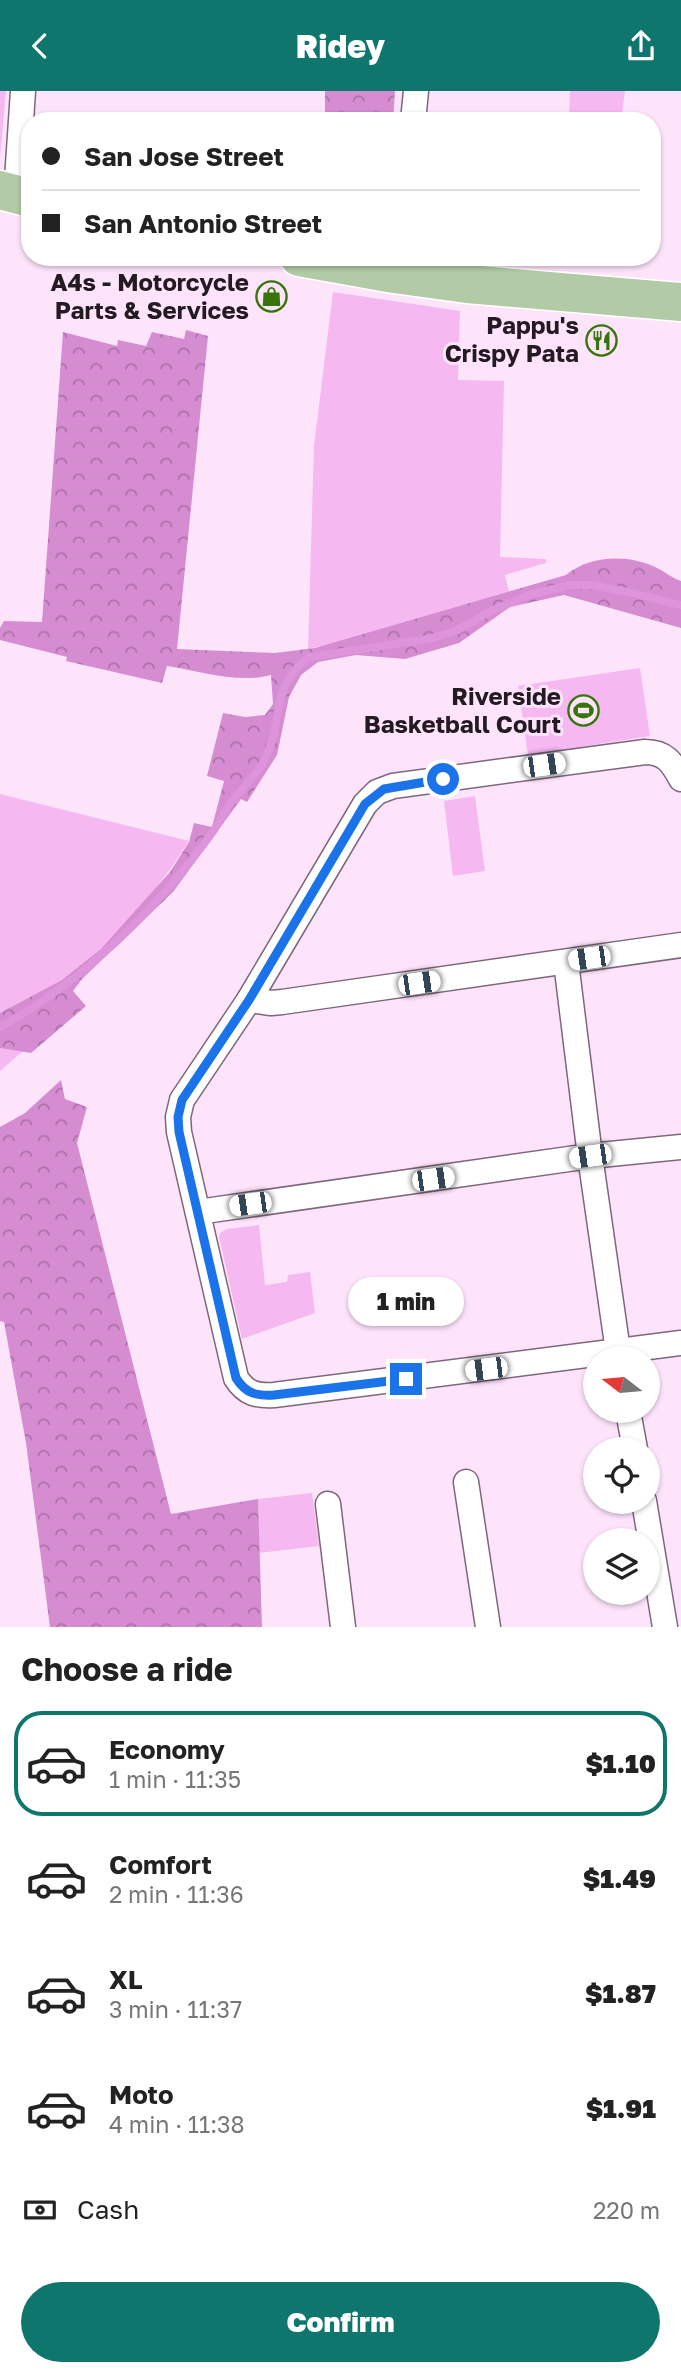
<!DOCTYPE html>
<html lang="en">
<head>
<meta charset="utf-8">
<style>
  :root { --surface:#fff; --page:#f2f2f2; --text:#222; --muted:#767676; --line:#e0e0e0; --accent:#0f766e }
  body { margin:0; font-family:"Golos Text",sans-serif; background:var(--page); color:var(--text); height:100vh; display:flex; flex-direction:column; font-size:26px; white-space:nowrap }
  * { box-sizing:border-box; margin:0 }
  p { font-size:23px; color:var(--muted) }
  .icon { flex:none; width:38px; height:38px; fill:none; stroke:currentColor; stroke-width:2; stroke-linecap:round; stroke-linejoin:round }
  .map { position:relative; height:1536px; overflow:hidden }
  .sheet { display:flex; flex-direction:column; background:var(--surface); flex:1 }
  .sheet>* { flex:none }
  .banner { position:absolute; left:21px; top:21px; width:640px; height:154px; border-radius:28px; box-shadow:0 2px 5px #0004; display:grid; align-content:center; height:154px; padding:0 21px; background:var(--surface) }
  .needle { width:46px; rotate:286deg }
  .tools { position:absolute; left:583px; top:1255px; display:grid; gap:14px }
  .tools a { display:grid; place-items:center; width:77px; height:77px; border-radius:50%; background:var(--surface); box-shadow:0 2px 5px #0004; font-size:35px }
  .end { position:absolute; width:32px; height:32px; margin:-16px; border:9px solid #1a73e8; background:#fff; box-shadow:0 0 0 4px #fff }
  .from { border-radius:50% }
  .bubble { position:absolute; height:49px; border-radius:24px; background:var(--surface); box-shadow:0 2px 5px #0004; font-size:23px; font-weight:800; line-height:49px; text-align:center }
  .car { position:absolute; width:21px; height:42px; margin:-21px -10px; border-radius:9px; box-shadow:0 0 5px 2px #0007; background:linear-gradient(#fff 24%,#345 0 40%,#fff 0 76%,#345 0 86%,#fff 0) }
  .banner b { display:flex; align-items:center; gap:24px; height:66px; font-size:26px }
  .banner b+b { border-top:2px solid var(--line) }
  .banner i { width:18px; height:18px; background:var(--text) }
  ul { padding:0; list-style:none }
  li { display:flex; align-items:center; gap:21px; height:105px; margin:0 14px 10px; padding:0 7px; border:4px solid transparent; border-radius:28px }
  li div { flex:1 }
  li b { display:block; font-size:26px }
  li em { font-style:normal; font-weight:800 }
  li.selected { border-color:var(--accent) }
  li>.icon { width:63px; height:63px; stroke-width:1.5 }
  h2 { padding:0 21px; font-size:32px; line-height:84px }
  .pay { display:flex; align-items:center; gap:18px; height:77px; padding:0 21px; font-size:26px }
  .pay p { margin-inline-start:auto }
  .button { display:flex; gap:14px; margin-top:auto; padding:14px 21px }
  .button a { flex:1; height:80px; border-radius:42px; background:var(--accent); color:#fff; font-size:28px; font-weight:800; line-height:80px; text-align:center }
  header { display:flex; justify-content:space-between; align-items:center; height:91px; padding:0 21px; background:var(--accent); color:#fff; font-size:32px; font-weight:800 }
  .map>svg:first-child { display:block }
  .green { fill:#f5b8f1 }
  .forest { fill:url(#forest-crowns) }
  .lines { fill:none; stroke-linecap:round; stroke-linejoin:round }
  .stream { stroke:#dd94da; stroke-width:8 }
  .street-casing { stroke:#7e677c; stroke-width:27 }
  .primary-casing { stroke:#fff; stroke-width:41 }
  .street { stroke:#fff; stroke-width:24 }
  .primary { stroke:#b2caa6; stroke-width:38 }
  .route { stroke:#1a73e8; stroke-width:9 }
  .labels { text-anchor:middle; stroke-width:6; stroke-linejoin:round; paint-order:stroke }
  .poi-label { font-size:24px; font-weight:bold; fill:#231a22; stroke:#fee4fb; text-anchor:end }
</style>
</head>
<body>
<header><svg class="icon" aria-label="back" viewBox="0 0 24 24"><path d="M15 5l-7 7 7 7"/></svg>Ridey<svg class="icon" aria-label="share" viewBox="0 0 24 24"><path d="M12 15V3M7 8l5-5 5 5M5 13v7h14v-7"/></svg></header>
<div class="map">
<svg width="681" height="1536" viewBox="0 0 681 1536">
  <defs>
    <pattern id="forest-crowns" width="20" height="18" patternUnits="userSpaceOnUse" patternTransform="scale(1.75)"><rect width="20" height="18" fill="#d58cd1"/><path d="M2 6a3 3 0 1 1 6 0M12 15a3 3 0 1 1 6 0" fill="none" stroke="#ac72a9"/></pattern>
  </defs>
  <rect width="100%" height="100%" fill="#fee4fb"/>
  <g class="green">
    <path d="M0,0H6L0,67Z"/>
    <path d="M570,0H625L621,30H569Z"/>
    <path d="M333,201L460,220L458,289L504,290L500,466L546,468V472L505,484L509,501L331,553L308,558L314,355Z"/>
    <path d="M640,577L650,645L528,664L518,595Z"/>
    <path d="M0,703L189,750C159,798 109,858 62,889C43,901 20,911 0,922Z"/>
    <path d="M475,705L485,780L453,785L444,710Z"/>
    <path d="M0,957L23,960L0,980Z"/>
    <path d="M259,1134L265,1194L287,1191L288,1184L310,1181L315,1222L242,1248L219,1146L220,1142L227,1138Z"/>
    <path d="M312,1402L319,1455L259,1462L258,1408Z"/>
  </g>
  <g class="forest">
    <path d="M325,0H395L393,30H325Z"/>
    <path d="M186,239L208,245L177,558L275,562L315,557L566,484C590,464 629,463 657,477C665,481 672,487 681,490V537L564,504L510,516L459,552L405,568L356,564L318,571L301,584L289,606L277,664L247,711L241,708L173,801L82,888L73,900L86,915L31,962L0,957V922L62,889L101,858L170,781L189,751L194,732L212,736L224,690L207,685L223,622L245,626L265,624L273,613L271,584C238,593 200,580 167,575L162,592L66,570L67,566L0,549V537L4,530L42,531L63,241L117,255L118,249L146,255L152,241L184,248Z"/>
    <path d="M61,989L65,1008L87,1016L77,1052L171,1423L258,1408L262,1536H50L26,1352L4,1231L0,1230V1036L25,1022Z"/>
  </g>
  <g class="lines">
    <path class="stream" d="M0,936C83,891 160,815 214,739C219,731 223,723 228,716C239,700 255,686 264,670C285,630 268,597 309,566L429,548L458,539L493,519L532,503L571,494H592L632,502L681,514"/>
    <defs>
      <g id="street">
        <path d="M413,30L416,0"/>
        <path d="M16,103L23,0"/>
        <path d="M681,688C672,671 665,661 645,661L393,695L377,701L365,713L249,909L182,1009L178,1026L179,1041L236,1287C246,1303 257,1305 274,1304L681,1252"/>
        <path d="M566,871L590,1065L619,1267"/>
        <path d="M249,909L271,912L282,911L681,854"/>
        <path d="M198,1121L590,1065L681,1056"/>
        <path d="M628,1320L635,1358"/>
        <path d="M466,1391L488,1536"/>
        <path d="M644,1410L665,1536"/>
        <path d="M328,1413L343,1536"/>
      </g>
      <g id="primary">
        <path d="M0,99L30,107"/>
        <path d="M299,166L394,183L467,193L681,211"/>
      </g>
    </defs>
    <use href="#street" class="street-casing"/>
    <use href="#primary" class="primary-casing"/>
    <use href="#street" class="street"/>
    <use href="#primary" class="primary"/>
  </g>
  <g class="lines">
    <path class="route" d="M406,1288L274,1304C257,1305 246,1303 236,1287L179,1041L178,1026L182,1009L249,909L365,713L384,698L443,688"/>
  </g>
  <defs>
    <symbol id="shop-ring" viewBox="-11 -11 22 22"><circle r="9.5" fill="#fee4fb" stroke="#37740a" stroke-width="1.5"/><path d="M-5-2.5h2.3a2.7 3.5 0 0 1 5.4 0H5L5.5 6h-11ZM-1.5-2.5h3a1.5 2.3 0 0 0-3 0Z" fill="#37740a"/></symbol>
    <symbol id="restaurant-ring" viewBox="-11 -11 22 22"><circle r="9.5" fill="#fee4fb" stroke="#37740a" stroke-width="1.5"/><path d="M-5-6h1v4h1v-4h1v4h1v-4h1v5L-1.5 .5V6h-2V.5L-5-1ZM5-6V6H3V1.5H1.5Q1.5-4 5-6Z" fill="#37740a"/></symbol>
    <symbol id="stadium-ring" viewBox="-11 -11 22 22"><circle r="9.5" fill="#fee4fb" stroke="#37740a" stroke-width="1.5"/><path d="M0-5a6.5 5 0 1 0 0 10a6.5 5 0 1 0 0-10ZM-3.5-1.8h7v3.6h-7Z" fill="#37740a"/></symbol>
  </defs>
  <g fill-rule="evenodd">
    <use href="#shop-ring" x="254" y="188" width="35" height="35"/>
    <use href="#restaurant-ring" x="584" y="232" width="35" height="35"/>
    <use href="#stadium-ring" x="566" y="602" width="35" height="35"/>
  </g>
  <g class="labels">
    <g class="poi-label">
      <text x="249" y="200">A4s - Motorcycle<tspan x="249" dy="28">Parts &amp; Services</tspan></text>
      <text x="579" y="243">Pappu's<tspan x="579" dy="28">Crispy Pata</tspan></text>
      <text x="561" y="614">Riverside<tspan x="561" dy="28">Basketball Court</tspan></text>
    </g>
  </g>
</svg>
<div class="tools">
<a><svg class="needle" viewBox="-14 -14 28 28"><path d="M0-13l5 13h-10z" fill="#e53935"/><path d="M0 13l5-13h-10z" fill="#767676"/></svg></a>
<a><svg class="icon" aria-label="locate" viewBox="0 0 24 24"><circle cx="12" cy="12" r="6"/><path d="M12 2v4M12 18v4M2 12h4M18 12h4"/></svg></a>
<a><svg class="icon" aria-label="layers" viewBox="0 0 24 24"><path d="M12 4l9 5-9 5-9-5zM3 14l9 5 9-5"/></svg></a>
</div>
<i class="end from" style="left:443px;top:688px"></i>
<i class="end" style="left:406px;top:1288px"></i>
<div class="bubble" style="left:348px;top:1186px;width:116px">1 min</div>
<i class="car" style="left:544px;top:674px;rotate:82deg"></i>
<i class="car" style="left:589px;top:867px;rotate:262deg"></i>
<i class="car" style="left:419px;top:892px;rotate:82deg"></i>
<i class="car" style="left:590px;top:1065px;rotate:262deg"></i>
<i class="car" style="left:433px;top:1088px;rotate:82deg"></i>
<i class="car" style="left:250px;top:1113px;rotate:262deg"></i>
<i class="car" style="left:486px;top:1278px;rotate:263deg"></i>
<div class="banner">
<b><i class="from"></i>San Jose Street</b>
<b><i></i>San Antonio Street</b>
</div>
</div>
<section class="sheet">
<h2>Choose a ride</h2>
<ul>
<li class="selected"><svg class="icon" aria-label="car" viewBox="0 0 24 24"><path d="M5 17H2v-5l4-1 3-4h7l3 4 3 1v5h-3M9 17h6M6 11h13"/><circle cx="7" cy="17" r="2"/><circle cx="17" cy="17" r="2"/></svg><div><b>Economy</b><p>1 min · 11:35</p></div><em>$1.10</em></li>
<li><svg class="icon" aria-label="car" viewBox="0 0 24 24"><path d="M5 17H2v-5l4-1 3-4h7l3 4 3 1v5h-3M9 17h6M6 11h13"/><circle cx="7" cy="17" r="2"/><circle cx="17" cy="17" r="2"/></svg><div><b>Comfort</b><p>2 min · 11:36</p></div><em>$1.49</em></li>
<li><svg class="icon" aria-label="car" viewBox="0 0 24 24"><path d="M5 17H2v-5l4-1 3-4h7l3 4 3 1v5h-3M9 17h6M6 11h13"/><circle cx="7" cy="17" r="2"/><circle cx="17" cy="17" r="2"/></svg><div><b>XL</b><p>3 min · 11:37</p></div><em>$1.87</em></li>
<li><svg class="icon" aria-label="car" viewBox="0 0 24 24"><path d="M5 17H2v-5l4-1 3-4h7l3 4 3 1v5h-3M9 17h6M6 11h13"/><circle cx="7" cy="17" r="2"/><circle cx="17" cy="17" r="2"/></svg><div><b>Moto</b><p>4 min · 11:38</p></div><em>$1.91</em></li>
</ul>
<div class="pay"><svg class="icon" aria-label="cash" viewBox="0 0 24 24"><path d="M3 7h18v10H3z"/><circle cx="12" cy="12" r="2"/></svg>Cash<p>220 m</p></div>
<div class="button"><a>Confirm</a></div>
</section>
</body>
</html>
